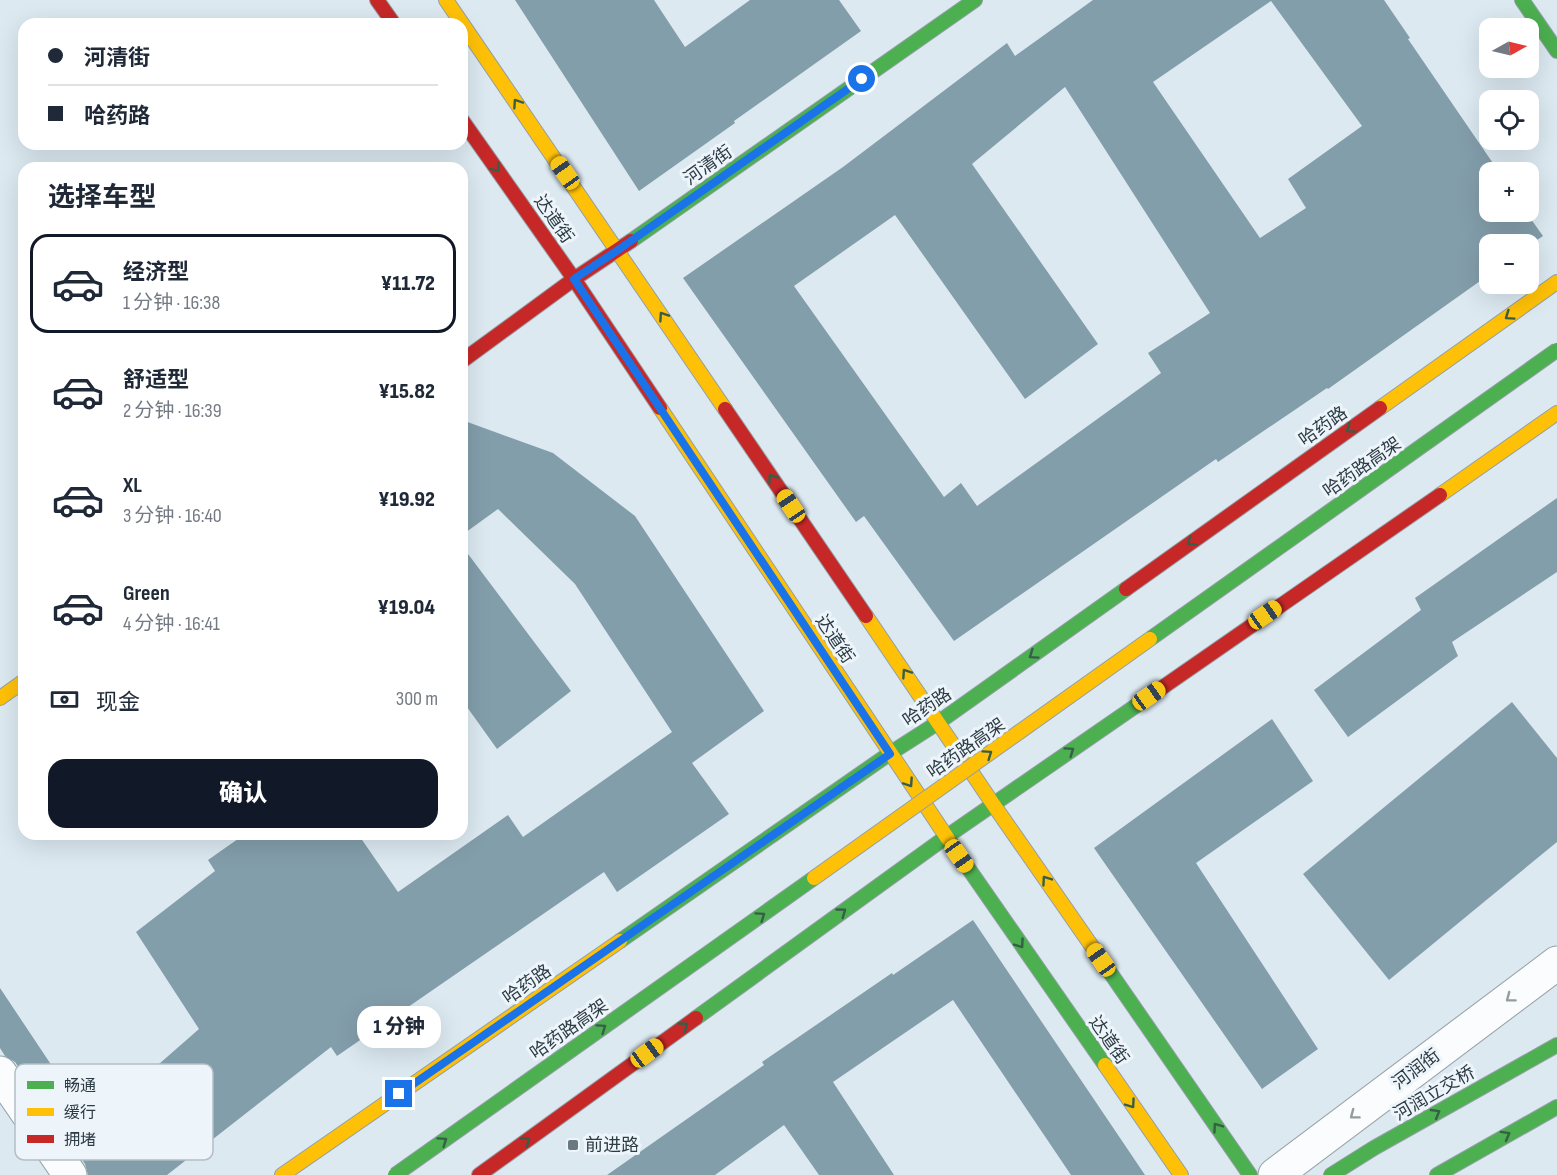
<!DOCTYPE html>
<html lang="zh">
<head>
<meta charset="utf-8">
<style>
  :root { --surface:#fff; --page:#f2f2f3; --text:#1f2937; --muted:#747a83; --line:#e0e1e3; --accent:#111827 }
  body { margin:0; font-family:"Sofia Sans Condensed","Noto Sans SC",sans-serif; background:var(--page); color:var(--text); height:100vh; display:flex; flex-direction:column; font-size:22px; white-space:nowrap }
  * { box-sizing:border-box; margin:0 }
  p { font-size:20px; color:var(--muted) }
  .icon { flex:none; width:33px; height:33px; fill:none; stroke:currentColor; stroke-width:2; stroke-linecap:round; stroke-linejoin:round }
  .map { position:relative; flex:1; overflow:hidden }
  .drawer { position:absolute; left:18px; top:162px; width:450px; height:678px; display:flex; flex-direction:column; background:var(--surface); border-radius:18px; box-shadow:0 6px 24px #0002 }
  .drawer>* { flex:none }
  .banner { position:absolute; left:18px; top:18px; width:450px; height:132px; border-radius:18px; box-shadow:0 6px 24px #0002; display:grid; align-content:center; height:132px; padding:0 30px; background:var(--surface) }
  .needle { width:39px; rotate:82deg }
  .controls { position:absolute; left:1479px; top:18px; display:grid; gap:12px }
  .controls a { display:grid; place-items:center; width:60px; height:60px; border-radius:12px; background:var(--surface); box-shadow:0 6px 24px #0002; font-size:30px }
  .end { position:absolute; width:27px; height:27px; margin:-14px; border:8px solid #1a73e8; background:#fff; box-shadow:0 0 0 3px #fff }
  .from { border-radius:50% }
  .bubble { position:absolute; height:42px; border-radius:18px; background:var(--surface); box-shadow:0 6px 24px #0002; font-size:20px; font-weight:800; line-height:42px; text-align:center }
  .car { position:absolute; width:18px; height:36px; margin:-18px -9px; border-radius:8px; box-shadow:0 0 4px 2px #0007; background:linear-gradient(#f5c518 24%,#345 0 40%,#f5c518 0 76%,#345 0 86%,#f5c518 0) }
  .banner b { display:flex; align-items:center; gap:21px; height:57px; font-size:22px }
  .banner b+b { border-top:2px solid var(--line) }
  .banner i { width:15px; height:15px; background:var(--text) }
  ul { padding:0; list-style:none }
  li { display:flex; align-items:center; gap:18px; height:99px; margin:0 12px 9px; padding:0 18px; border:3px solid transparent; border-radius:18px }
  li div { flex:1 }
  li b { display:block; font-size:22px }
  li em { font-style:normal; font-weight:800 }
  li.active { border-color:var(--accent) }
  li>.icon { width:54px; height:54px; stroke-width:1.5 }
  h2 { padding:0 30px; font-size:27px; line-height:72px }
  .pay { display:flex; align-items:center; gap:15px; height:66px; padding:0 30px; font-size:22px }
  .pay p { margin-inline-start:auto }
  .cta { display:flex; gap:12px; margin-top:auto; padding:12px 30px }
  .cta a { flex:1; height:69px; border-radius:18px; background:var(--accent); color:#fff; font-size:24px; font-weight:800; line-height:69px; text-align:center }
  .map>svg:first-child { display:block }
  .building { fill:#839eab; fill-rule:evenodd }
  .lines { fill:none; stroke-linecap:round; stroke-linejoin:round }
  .street-casing { stroke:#939fa6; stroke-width:35 }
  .fast-casing { stroke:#939fa6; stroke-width:16 }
  .slow-casing { stroke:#939fa6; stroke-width:16 }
  .jam-casing { stroke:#939fa6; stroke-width:16 }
  .street { stroke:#fafcfd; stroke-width:33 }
  .fast { stroke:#4caf50; stroke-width:14 }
  .slow { stroke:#ffc107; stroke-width:14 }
  .jam { stroke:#c62828; stroke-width:14 }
  .fast-bridge-casing { stroke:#939fa6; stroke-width:16; stroke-linecap:butt }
  .slow-bridge-casing { stroke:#939fa6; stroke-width:16; stroke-linecap:butt }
  .fast-bridge { stroke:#4caf50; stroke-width:14 }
  .slow-bridge { stroke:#ffc107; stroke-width:14 }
  .oneway { stroke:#365e48 }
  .oneway2 { stroke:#939ca0 }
  .route { stroke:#1a73e8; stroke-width:8 }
  .poi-dot { fill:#6a7881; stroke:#eef5fa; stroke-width:2 }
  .labels { text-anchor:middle; stroke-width:6; stroke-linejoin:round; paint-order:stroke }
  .street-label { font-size:18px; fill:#2c3b44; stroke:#eef5fa }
  .poi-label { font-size:18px; fill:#2c3b44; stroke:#eef5fa; text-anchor:start }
  .key { fill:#eef5fa; stroke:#b4bdc3; stroke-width:1.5 }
  .key-label { font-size:16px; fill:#2c3b44 }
</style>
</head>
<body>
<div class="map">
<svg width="1557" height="1175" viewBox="0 0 1557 1175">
  <rect width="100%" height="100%" fill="#dce9f1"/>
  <g class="building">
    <path d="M515,0H654L685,47L750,0H839L861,31L734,121L735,123L639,191Z"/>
    <path d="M1093,0H1384L1410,38L1408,39L1499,172H1490V212H1526L1543,236L1528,246V244H1490V274L1328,389L1327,388L1218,462L1216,459L954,641L864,516L856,522L683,278L843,167L1007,43L1015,56ZM1271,1L1362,126L1288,179L1306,208L1260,238L1153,82ZM1065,87L1210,313L1148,353L1161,373L977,506L961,483L944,497L794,286L895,215L1025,399L1098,344L972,164Z"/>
    <path d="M462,420L553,453L635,516L764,711L692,763L729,814L617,892L604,872L337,1056L331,1047L167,1175H88L85,1164L15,1062L5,1056L0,1048V988L108,1150L156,1112L135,1085L199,1029L136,932L215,871L208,860L245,834H358L398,892L508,815L523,837L672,732L575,584L498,509L462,535Z"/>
    <path d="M1557,498V572L1452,642L1458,656L1348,737L1314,690L1421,610L1415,598Z"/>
    <path d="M462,546L571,691L497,749L462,700Z"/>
    <path d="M1512,702L1557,758V842L1389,980L1303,874Z"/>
    <path d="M1272,719L1313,781L1196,863L1318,1049L1262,1089L1094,848Z"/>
    <path d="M973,920L1145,1175H1071L953,1000L833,1082L894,1175H819L784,1125L715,1175H607L764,1065L762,1062L892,973L893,975Z"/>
  </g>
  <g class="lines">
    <defs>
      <g id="street">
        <path d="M0,1073L70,1175"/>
        <path d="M1275,1175L1557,963"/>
      </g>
      <g id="fast">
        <path d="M1522,0L1557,51"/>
        <path d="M631,241L975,0"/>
        <path d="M948,839L1105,1065"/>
        <path d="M620,941L889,754L939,722L1126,589"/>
        <path d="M1107,968L1250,1175"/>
        <path d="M696,1018L946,837L1140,703"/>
        <path d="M1331,1175L1374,1148L1557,1045"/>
        <path d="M1437,1175L1557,1107"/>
      </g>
      <g id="slow">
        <path d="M446,0L725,409"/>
        <path d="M660,408L948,839"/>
        <path d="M1380,408L1557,282"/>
        <path d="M1440,495L1557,413"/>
        <path d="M866,616L993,804L1107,968"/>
        <path d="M0,698L24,681"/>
        <path d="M1105,1065L1181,1175"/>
        <path d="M282,1175L620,941"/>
      </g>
      <g id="jam">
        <path d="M377,0L394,24"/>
        <path d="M462,120L574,279L660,408"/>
        <path d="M462,361L574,279L631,241"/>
        <path d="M725,409L866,616"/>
        <path d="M1126,589L1380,408"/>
        <path d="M1140,703L1440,495"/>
        <path d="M479,1175L696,1018"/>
      </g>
    </defs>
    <use href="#street" class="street-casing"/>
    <use href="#fast" class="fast-casing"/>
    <use href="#slow" class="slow-casing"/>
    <use href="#jam" class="jam-casing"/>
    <use href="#street" class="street"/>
    <use href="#fast" class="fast"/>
    <use href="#slow" class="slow"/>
    <use href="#jam" class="jam"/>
    <defs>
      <g id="fast-bridge">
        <path d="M1150,639L1557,350"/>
        <path d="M395,1175L814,878"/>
      </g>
      <path id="slow-bridge" d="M814,878L1150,639"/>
    </defs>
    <use href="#fast-bridge" class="fast-bridge-casing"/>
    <use href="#slow-bridge" class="slow-bridge-casing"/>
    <use href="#fast-bridge" class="fast-bridge"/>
    <use href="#slow-bridge" class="slow-bridge"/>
  </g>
  <defs><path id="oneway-chevron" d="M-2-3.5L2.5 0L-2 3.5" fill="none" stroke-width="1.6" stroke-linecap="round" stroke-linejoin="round" transform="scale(1.5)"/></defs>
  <g class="oneway">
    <use href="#oneway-chevron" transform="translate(517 103) rotate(-124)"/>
    <use href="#oneway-chevron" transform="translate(496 168) rotate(55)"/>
    <use href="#oneway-chevron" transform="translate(663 316) rotate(-124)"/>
    <use href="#oneway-chevron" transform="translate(1509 316) rotate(145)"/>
    <use href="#oneway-chevron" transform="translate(1350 429) rotate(145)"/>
    <use href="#oneway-chevron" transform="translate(772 478) rotate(-124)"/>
    <use href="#oneway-chevron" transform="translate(1191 542) rotate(145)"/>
    <use href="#oneway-chevron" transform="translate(1033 655) rotate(145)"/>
    <use href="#oneway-chevron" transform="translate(906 673) rotate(-124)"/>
    <use href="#oneway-chevron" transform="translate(1070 751) rotate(-35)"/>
    <use href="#oneway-chevron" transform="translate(988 754) rotate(-35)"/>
    <use href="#oneway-chevron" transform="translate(909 783) rotate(56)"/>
    <use href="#oneway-chevron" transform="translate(1046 880) rotate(-125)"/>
    <use href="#oneway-chevron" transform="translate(842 912) rotate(-36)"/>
    <use href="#oneway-chevron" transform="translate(761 916) rotate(-35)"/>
    <use href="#oneway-chevron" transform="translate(1020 944) rotate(55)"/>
    <use href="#oneway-chevron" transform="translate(684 1026) rotate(-36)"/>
    <use href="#oneway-chevron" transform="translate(602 1028) rotate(-35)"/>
    <use href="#oneway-chevron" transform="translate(1131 1104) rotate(55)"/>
    <use href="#oneway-chevron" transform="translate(1436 1113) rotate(-30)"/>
    <use href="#oneway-chevron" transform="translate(1217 1127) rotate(-125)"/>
    <use href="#oneway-chevron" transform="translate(1506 1135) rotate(-29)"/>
    <use href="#oneway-chevron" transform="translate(443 1141) rotate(-35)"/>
    <use href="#oneway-chevron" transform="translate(526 1141) rotate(-36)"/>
  </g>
  <g class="oneway2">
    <use href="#oneway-chevron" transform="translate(1510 998) rotate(143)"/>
    <use href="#oneway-chevron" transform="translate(1354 1115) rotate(143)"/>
  </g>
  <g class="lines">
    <path class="route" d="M399,1094L890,754L574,279L618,250L862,79"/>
  </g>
  <rect class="poi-dot" x="567" y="1139" width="12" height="12" rx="3"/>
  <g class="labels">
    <g class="street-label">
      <text transform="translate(708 165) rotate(-35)" y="6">河清街</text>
      <text transform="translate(554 219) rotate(55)" y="6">达道街</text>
      <text transform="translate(1323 426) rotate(-35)" y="6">哈药路</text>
      <text transform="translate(1362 467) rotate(-35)" y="6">哈药路高架</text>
      <text transform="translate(835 639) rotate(56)" y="6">达道街</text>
      <text transform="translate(927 707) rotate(-34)" y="6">哈药路</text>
      <text transform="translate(966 748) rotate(-35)" y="6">哈药路高架</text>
      <text transform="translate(527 984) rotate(-35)" y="6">哈药路</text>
      <text transform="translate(569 1029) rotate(-35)" y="6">哈药路高架</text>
      <text transform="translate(1109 1040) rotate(55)" y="6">达道街</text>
      <text transform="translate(1416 1069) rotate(-37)" y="6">河润街</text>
      <text transform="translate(1434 1093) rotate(-30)" y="6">河润立交桥</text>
    </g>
    <g class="poi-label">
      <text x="585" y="1151">前进路</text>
    </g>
  </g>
  <rect x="15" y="1064" width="198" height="96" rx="9" class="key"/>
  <rect x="27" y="1081" width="27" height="8" fill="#4caf50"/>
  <rect x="27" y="1108" width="27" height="8" fill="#ffc107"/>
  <rect x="27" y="1135" width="27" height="8" fill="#c62828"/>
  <g class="key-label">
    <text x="64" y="1091">畅通</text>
    <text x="64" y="1118">缓行</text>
    <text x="64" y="1145">拥堵</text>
  </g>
</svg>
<div class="controls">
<a><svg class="needle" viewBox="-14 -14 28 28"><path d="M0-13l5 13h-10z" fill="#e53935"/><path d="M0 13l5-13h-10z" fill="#747a83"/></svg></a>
<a><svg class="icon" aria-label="locate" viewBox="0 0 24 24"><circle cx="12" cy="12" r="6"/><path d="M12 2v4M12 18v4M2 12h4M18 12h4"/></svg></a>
<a>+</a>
<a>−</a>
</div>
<i class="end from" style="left:862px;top:79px"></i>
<i class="end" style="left:399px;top:1094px"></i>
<div class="bubble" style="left:357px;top:1006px;width:84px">1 分钟</div>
<i class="car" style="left:565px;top:173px;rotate:325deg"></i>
<i class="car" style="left:791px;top:506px;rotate:326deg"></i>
<i class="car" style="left:1265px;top:615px;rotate:55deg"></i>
<i class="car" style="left:1149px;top:696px;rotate:55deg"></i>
<i class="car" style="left:959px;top:856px;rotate:145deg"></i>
<i class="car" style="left:1101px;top:960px;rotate:325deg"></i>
<i class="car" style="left:647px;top:1053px;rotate:54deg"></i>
<div class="banner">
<b><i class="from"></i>河清街</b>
<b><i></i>哈药路</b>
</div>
<section class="drawer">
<h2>选择车型</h2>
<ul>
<li class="active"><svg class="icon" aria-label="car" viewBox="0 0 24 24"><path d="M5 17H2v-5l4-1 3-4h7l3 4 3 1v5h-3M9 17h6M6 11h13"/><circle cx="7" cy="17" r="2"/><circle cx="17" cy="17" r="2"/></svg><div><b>经济型</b><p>1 分钟 · 16:38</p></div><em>¥11.72</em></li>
<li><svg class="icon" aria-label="car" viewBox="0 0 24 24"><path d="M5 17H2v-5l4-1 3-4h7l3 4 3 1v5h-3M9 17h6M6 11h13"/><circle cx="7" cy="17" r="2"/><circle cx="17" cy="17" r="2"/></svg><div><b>舒适型</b><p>2 分钟 · 16:39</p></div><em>¥15.82</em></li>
<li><svg class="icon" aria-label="car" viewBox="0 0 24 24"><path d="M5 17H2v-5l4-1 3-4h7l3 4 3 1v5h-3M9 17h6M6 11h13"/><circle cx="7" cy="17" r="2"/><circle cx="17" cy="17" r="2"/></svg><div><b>XL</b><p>3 分钟 · 16:40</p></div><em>¥19.92</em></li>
<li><svg class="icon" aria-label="car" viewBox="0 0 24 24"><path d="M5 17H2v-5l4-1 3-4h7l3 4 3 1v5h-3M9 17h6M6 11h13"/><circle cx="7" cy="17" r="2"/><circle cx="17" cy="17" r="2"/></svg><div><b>Green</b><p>4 分钟 · 16:41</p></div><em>¥19.04</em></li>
</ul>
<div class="pay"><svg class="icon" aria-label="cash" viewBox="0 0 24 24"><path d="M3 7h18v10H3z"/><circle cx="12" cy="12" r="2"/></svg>现金<p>300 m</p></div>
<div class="cta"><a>确认</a></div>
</section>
</div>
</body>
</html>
